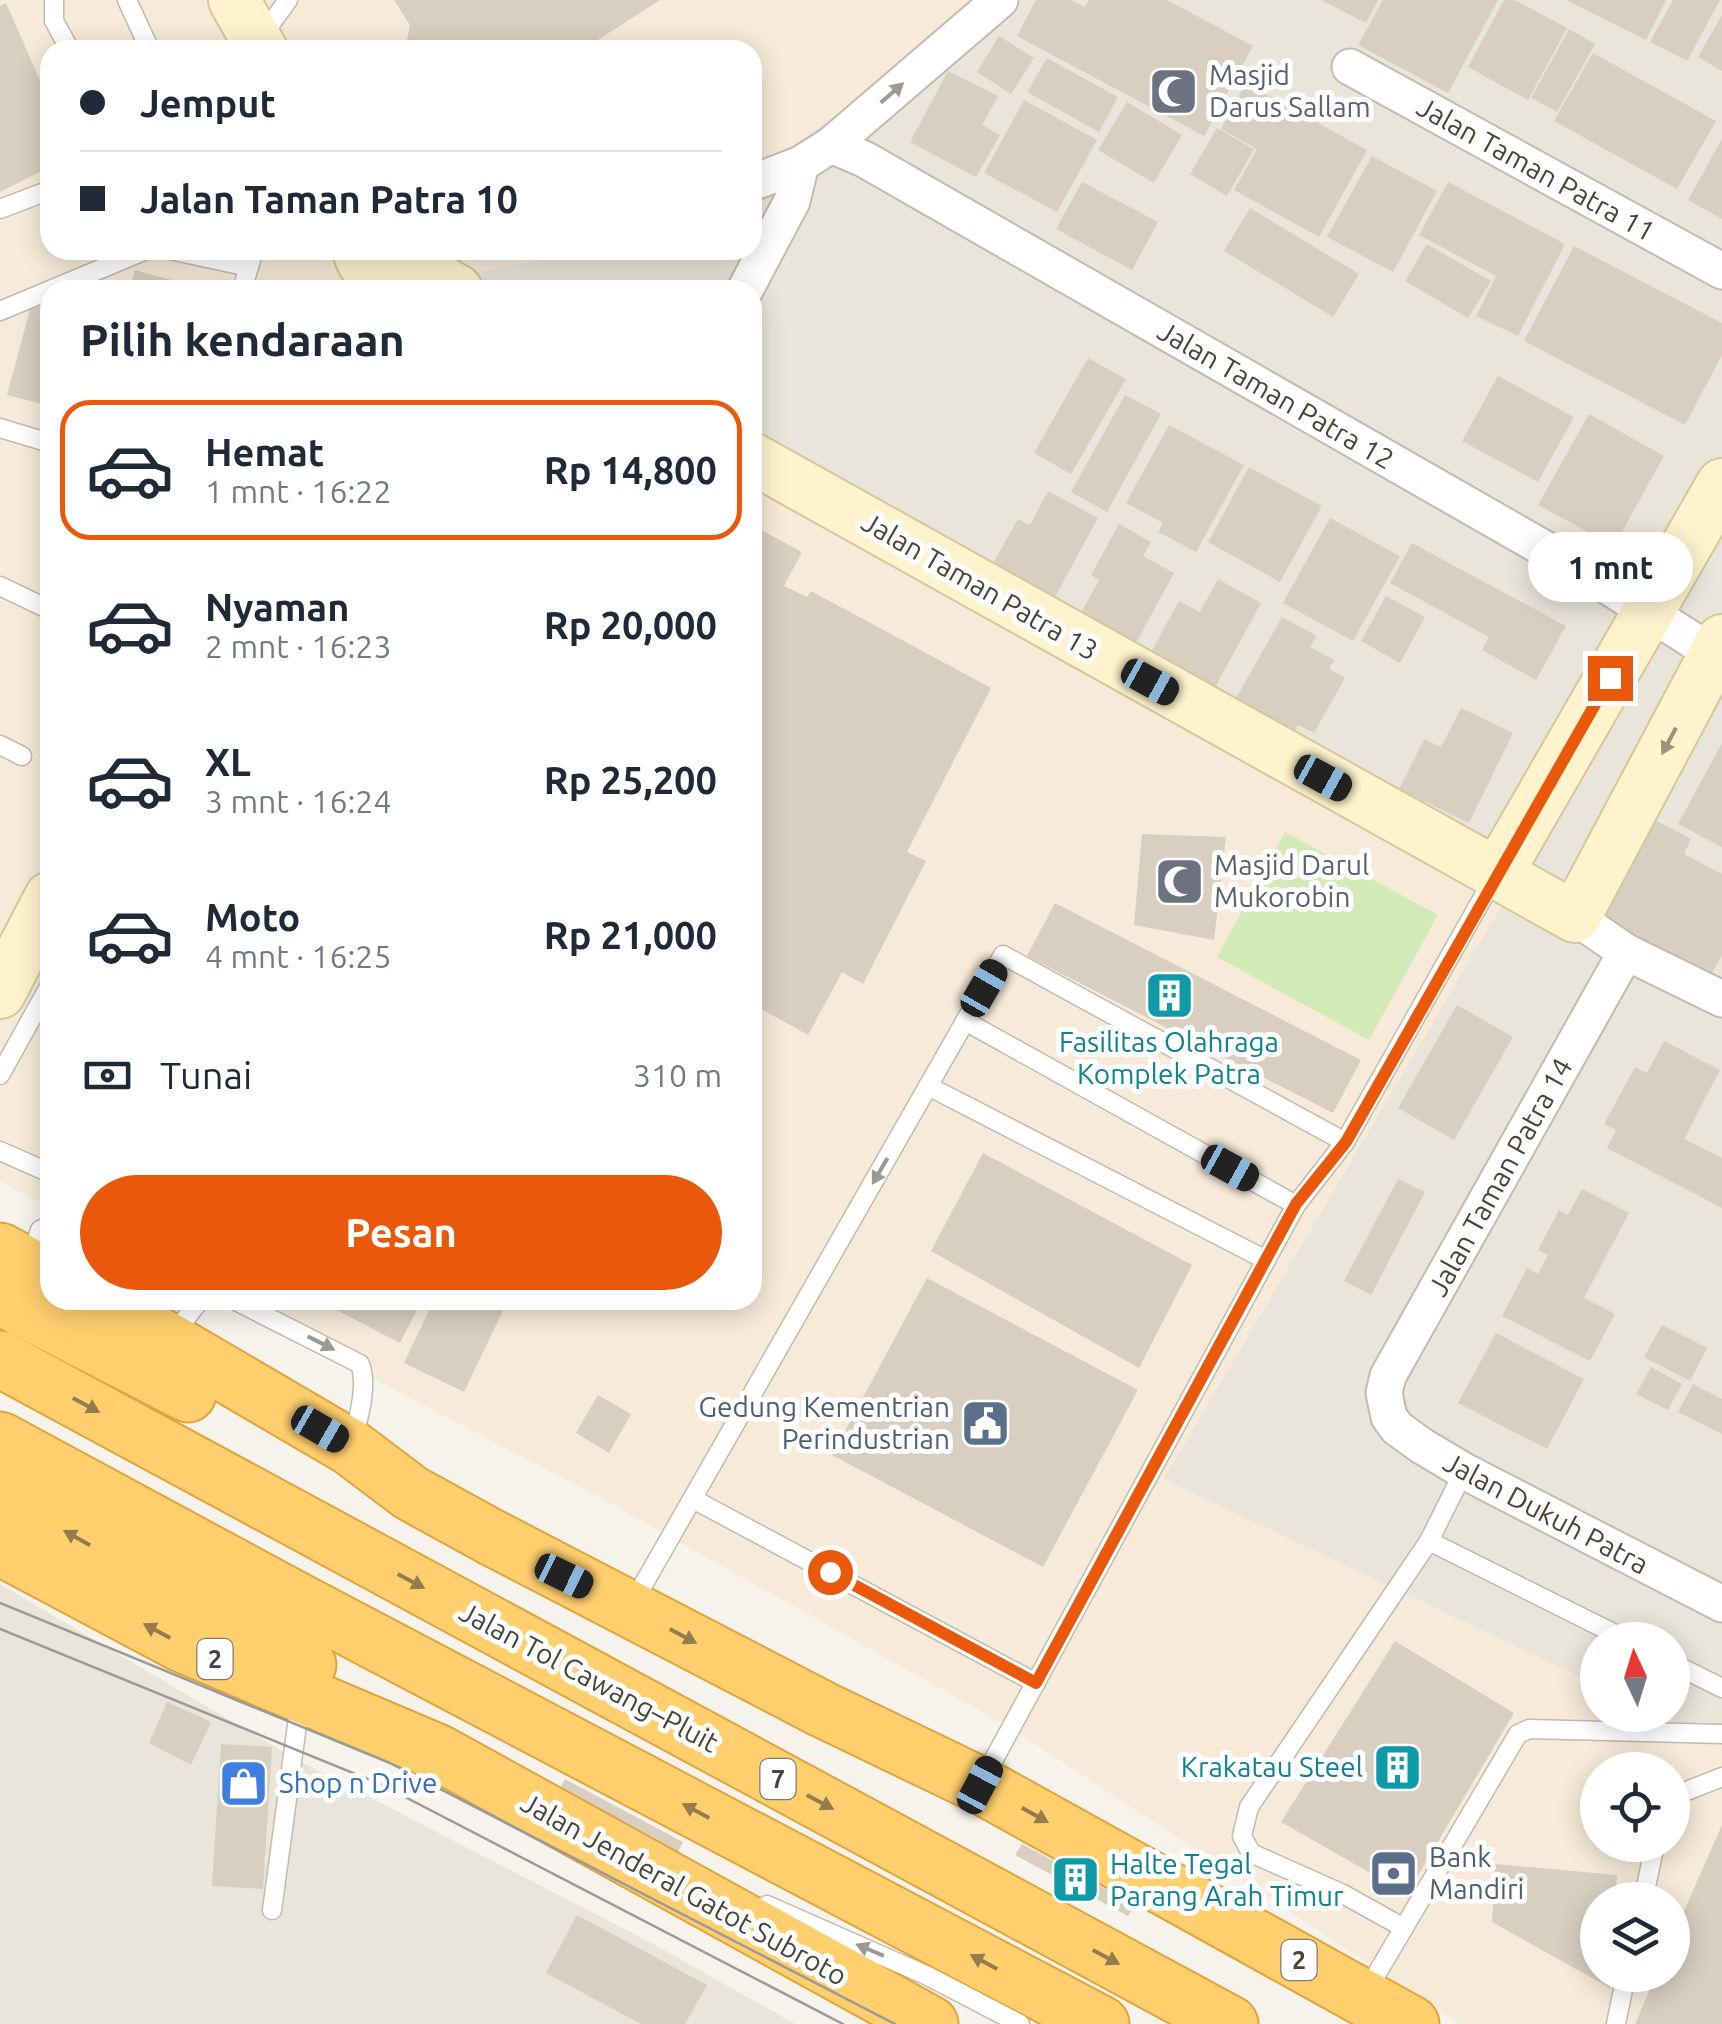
<!DOCTYPE html>
<html lang="id">
<head>
<meta charset="utf-8">
<style>
  :root { --surface:#fff; --page:#f2f2f3; --text:#1f2937; --muted:#747a83; --line:#e0e1e3; --accent:#ea580c }
  body { margin:0; font-family:Ubuntu,sans-serif; background:var(--page); color:var(--text); height:100vh; display:flex; flex-direction:column; font-size:38px; white-space:nowrap }
  * { box-sizing:border-box; margin:0 }
  p { font-size:32px; color:var(--muted) }
  .icon { flex:none; width:55px; height:55px; fill:none; stroke:currentColor; stroke-width:2; stroke-linecap:round; stroke-linejoin:round }
  .map { position:relative; flex:1; overflow:hidden }
  .panel { position:absolute; left:40px; top:280px; width:722px; height:1030px; display:flex; flex-direction:column; background:var(--surface); border-radius:30px; box-shadow:0 5px 25px #0003 }
  .panel>* { flex:none }
  .hud { position:absolute; left:40px; top:40px; width:722px; height:220px; border-radius:30px; box-shadow:0 5px 25px #0003; display:grid; align-content:center; height:220px; padding:0 40px; background:var(--surface) }
  .needle { width:65px; rotate:356deg }
  .controls { position:absolute; left:1580px; top:1622px; display:grid; gap:20px }
  .controls a { display:grid; place-items:center; width:110px; height:110px; border-radius:50%; background:var(--surface); box-shadow:0 5px 25px #0003; font-size:50px }
  .end { position:absolute; width:45px; height:45px; margin:-22px; border:12px solid #ea580c; background:#fff; box-shadow:0 0 0 5px #fff }
  .from { border-radius:50% }
  .bubble { position:absolute; height:70px; border-radius:35px; background:var(--surface); box-shadow:0 5px 25px #0003; font-size:32px; font-weight:700; line-height:70px; text-align:center }
  .car { position:absolute; width:30px; height:60px; margin:-30px -15px; border-radius:12px; box-shadow:0 0 8px 2px #0007; background:linear-gradient(#222 24%,#8ab4d8 0 40%,#222 0 76%,#8ab4d8 0 86%,#222 0) }
  .hud b { display:flex; align-items:center; gap:35px; height:95px; font-size:38px }
  .hud b+b { border-top:2px solid var(--line) }
  .hud i { width:25px; height:25px; background:var(--text) }
  ul { padding:0; list-style:none }
  li { display:flex; align-items:center; gap:30px; height:140px; margin:0 20px 15px; padding:0 20px; border:5px solid transparent; border-radius:30px }
  li div { flex:1 }
  li b { display:block; font-size:38px }
  li em { font-style:normal; font-weight:700 }
  li.current { border-color:var(--accent) }
  li>.icon { width:90px; height:90px; stroke-width:1.5 }
  h2 { padding:0 40px; font-size:45px; line-height:120px }
  .pay { display:flex; align-items:center; gap:25px; height:110px; padding:0 40px; font-size:38px }
  .pay p { margin-inline-start:auto }
  .button { display:flex; gap:20px; margin-top:auto; padding:20px 40px }
  .button a { flex:1; height:115px; border-radius:60px; background:var(--accent); color:#fff; font-size:40px; font-weight:700; line-height:115px; text-align:center }
  .map>svg:first-child { display:block }
  .residential { fill:#eae5da }
  .commercial { fill:#f7ead8; fill-rule:evenodd }
  .green { fill:#d2eab5 }
  .building { fill:#d8cfc1 }
  .lines { fill:none; stroke-linecap:round; stroke-linejoin:round }
  .lane-casing { stroke:#c2bbae; stroke-width:21 }
  .street-casing { stroke:#c2bbae; stroke-width:39 }
  .secondary-casing { stroke:#d6c79b; stroke-width:54 }
  .highway-casing { stroke:#e0a43c; stroke-width:59 }
  .lane { stroke:#fff; stroke-width:18 }
  .street { stroke:#fff; stroke-width:35 }
  .secondary { stroke:#fff3cd; stroke-width:50 }
  .highway { stroke:#ffcf6e; stroke-width:55 }
  .tram { stroke:#9a9a9a; stroke-width:2.5 }
  .oneway { fill:#9c9892 }
  .oneway2 { fill:#9c937c }
  .oneway3 { fill:#937c4e }
  .route { stroke:#ea580c; stroke-width:12 }
  .labels { text-anchor:middle; stroke-width:10; stroke-linejoin:round; paint-order:stroke }
  .shield { fill:#fff; stroke:#817c74; stroke-width:2.5 }
  .shield-label { font-size:25px; font-weight:bold; fill:#4b4439 }
  .worship-label { font-size:28px; fill:#5b616d; stroke:#fff; text-anchor:start }
  .street-label { font-size:28px; fill:#4b4439; stroke:#fff }
  .culture-label { font-size:28px; fill:#0d838f; stroke:#fff }
  .service-label { font-size:28px; fill:#4e5e75; stroke:#fff; text-anchor:end }
  .shop-label { font-size:28px; fill:#366cbe; stroke:#fff; text-anchor:start }
</style>
</head>
<body>
<div class="map">
<svg width="1722" height="2024" viewBox="0 0 1722 2024">
  <rect width="100%" height="100%" fill="#f6f3ec"/>
  <g class="residential">
    <path d="M991,0H1722V1744L1661,1715H1672V1640H1598L1597,1685L1163,1479L1507,896L753,467L752,290H441L427,282L588,250H752L753,175Z"/>
    <path d="M0,1584L292,1757L657,1946L795,2024H0Z"/>
  </g>
  <g class="commercial">
    <path d="M0,0H991L753,175L752,50H50V250H588L429,282L441,290H50V1208L0,1181Z"/>
    <path d="M753,467L1508,895L1164,1479L1597,1685L1598,1715H1661L1722,1744V2024H1460L1011,1728L601,1498L224,1300H752ZM1598,1770H1672V1845H1598ZM1598,1900H1672V1975H1598Z"/>
  </g>
  <path class="green" d="M1285,832L1438,915L1369,1040L1217,957Z"/>
  <g class="building">
    <path d="M394,0H660L582,50H405L410,25Z"/>
    <path d="M1036,0H1071L1085,7L1089,0H1167L1253,46L1204,136L1017,36Z"/>
    <path d="M1321,0H1378L1366,23Z"/>
    <path d="M1383,0H1498L1448,93L1358,45Z"/>
    <path d="M1504,0H1515L1567,28L1528,100L1468,67Z"/>
    <path d="M1566,0H1666L1646,40Z"/>
    <path d="M1673,0H1720L1687,61L1650,42Z"/>
    <path d="M6,3L50,103V167L0,192V6Z"/>
    <path d="M1722,15V71L1698,57Z"/>
    <path d="M1569,29L1595,44L1557,112L1531,98Z"/>
    <path d="M999,36L1034,58L1011,94L977,72Z"/>
    <path d="M1593,53L1716,121L1677,189L1554,121Z"/>
    <path d="M1047,58L1118,97L1099,132L1027,92Z"/>
    <path d="M948,71L998,96L982,125L1000,135L976,177L910,142Z"/>
    <path d="M1246,83L1367,150L1319,237L1234,190L1257,149L1221,129Z"/>
    <path d="M1024,100L1097,140L1057,212L984,173Z"/>
    <path d="M1127,102L1182,135L1154,183L1098,150Z"/>
    <path d="M1217,128L1254,149L1227,196L1190,174Z"/>
    <path d="M1722,139V219L1688,200Z"/>
    <path d="M1372,156L1437,191L1393,272L1327,237Z"/>
    <path d="M1082,182L1158,222L1132,270L1056,229Z"/>
    <path d="M1448,182L1565,244L1518,336L1476,316L1496,276L1419,235Z"/>
    <path d="M1250,208L1359,274L1333,317L1224,251Z"/>
    <path d="M1427,244L1491,281L1468,318L1405,281Z"/>
    <path d="M1574,246L1722,323V355L1685,425L1524,341Z"/>
    <path d="M135,270L205,289V290H129Z"/>
    <path d="M32,302L50,307V406L7,395Z"/>
    <path d="M1088,358L1126,379L1071,474L1034,453Z"/>
    <path d="M1498,376L1574,417L1538,482L1462,441Z"/>
    <path d="M1125,395L1161,414L1107,512L1071,492Z"/>
    <path d="M1589,414L1664,456L1614,546L1538,505Z"/>
    <path d="M1169,425L1244,465L1196,552L1158,532L1163,523L1126,503Z"/>
    <path d="M1249,467L1322,506L1280,582L1208,542Z"/>
    <path d="M1048,491L1098,518L1049,608L987,574L1018,519L1030,525Z"/>
    <path d="M1330,518L1400,556L1353,641L1283,603Z"/>
    <path d="M1119,524L1151,542L1143,556L1174,573L1130,654L1075,624L1099,580L1091,575Z"/>
    <path d="M752,525L802,552L784,586L807,597L811,591L991,688L907,852L926,861L863,984L842,972L808,1035L752,1004Z"/>
    <path d="M1412,543L1566,626L1536,680L1482,650L1489,637L1390,583Z"/>
    <path d="M1218,579L1261,603L1208,700L1144,665L1179,601L1200,612Z"/>
    <path d="M1386,596L1425,617L1400,663L1361,641Z"/>
    <path d="M1282,617L1317,636L1310,647L1334,660L1329,669L1345,678L1314,733L1298,725L1290,738L1231,707Z"/>
    <path d="M1461,708L1513,733L1469,823L1399,789L1424,739L1441,747Z"/>
    <path d="M1722,743V847L1678,824Z"/>
    <path d="M1649,817L1691,839L1684,854L1722,874V955L1711,975L1593,921Z"/>
    <path d="M1142,834L1226,837L1214,940L1134,925Z"/>
    <path d="M1055,903L1361,1060L1333,1113L1027,956Z"/>
    <path d="M1457,1005L1513,1037L1454,1140L1398,1108Z"/>
    <path d="M1664,1041L1720,1070L1684,1139L1722,1158V1208L1607,1148L1616,1130L1604,1124L1635,1067L1647,1073Z"/>
    <path d="M983,1153L1192,1265L1139,1368L931,1251Z"/>
    <path d="M1398,1179L1425,1192L1371,1295L1344,1281Z"/>
    <path d="M1582,1189L1629,1213L1584,1298L1615,1314L1590,1361L1502,1316L1527,1268L1538,1274L1548,1255L1538,1250L1559,1210L1568,1215Z"/>
    <path d="M927,1278L1138,1390L1043,1567L832,1455Z"/>
    <path d="M317,1300H422L400,1343Z"/>
    <path d="M434,1300H508L464,1392L404,1363Z"/>
    <path d="M1662,1325L1707,1348L1690,1381L1644,1357Z"/>
    <path d="M1496,1333L1584,1379L1547,1449L1458,1403Z"/>
    <path d="M1651,1367L1682,1384L1668,1410L1636,1394Z"/>
    <path d="M1693,1384L1722,1399V1434L1678,1412Z"/>
    <path d="M598,1395L631,1414L609,1453L576,1433Z"/>
    <path d="M1395,1641L1514,1713L1407,1894L1281,1822Z"/>
    <path d="M167,1702L211,1722L191,1765L149,1743Z"/>
    <path d="M221,1744L272,1747L263,1889L212,1886Z"/>
    <path d="M565,1779L683,1842L678,1852L559,1790Z"/>
    <path d="M1722,1825V2024H1635L1656,1975H1672V1938Z"/>
    <path d="M1022,1844L1135,1905L1128,1916L1015,1855Z"/>
    <path d="M1495,1864L1617,1875L1615,1900H1598V1975H1611L1610,1988L1492,1922Z"/>
    <path d="M577,1915L707,1985L685,2024H641L546,1973Z"/>
  </g>
  <g class="lines">
    <defs>
      <g id="lane">
        <path d="M54,0V21L70,50"/>
        <path d="M127,0L150,50"/>
        <path d="M257,30L272,22L288,0"/>
        <path d="M0,209L50,190"/>
        <path d="M170,250L249,267"/>
        <path d="M242,290L254,250"/>
        <path d="M0,311L146,250"/>
        <path d="M0,428L50,443"/>
        <path d="M0,586L50,610"/>
        <path d="M0,745L22,756"/>
        <path d="M965,1021L1296,1205"/>
        <path d="M0,1075L50,985"/>
        <path d="M928,1086L1266,1260"/>
        <path d="M0,1151L50,1173"/>
        <path d="M30,1261L40,1230L50,1225"/>
        <path d="M234,1300L360,1364C368,1386 359,1418 352,1440"/>
        <path d="M173,1335L200,1300"/>
        <path d="M693,1499L1036,1683"/>
        <path d="M1429,1541L1464,1471"/>
        <path d="M631,1606L1003,955L1345,1142"/>
        <path d="M1672,1663L1722,1688"/>
        <path d="M982,1781L1296,1205L1345,1142L1494,878"/>
        <path d="M1672,1808L1679,1794L1722,1777"/>
        <path d="M1643,1900L1655,1845"/>
        <path d="M767,1905L928,1976L1020,2024"/>
        <path d="M272,1910L300,1703"/>
        <path d="M1404,1928L1343,1894L1251,1853L1242,1836L1249,1807L1429,1541L1627,1640"/>
        <path d="M1366,1992L1518,1734L1529,1729L1722,1734"/>
        <path d="M1616,2024L1626,1975"/>
      </g>
      <g id="street">
        <path d="M1350,67L1722,271"/>
        <path d="M831,145L864,159L1592,576L1722,659"/>
        <path d="M752,183L801,164L831,145L1000,0"/>
        <path d="M745,290L792,201L801,164"/>
        <path d="M1575,917L1626,952L1722,999"/>
        <path d="M1626,952L1388,1376L1384,1393L1389,1417L1397,1428L1422,1446L1464,1471L1722,1604"/>
      </g>
      <g id="secondary">
        <path d="M234,0L262,50"/>
        <path d="M358,250C366,287 417,289 424,250"/>
        <path d="M417,267L457,290"/>
        <path d="M752,458L1575,917L1722,640"/>
        <path d="M1497,874L1722,484"/>
        <path d="M0,993L50,897"/>
      </g>
      <g id="highway">
        <path d="M0,1251L50,1278"/>
        <path d="M0,1297L188,1394"/>
        <path d="M92,1300L169,1341L350,1447L411,1493L491,1537L822,1709L980,1785L1411,2024"/>
        <path d="M0,1359L1230,2024"/>
        <path d="M0,1440L298,1601L1101,2024"/>
        <path d="M0,1496L308,1665"/>
        <path d="M0,1547L182,1644L439,1753L930,2024"/>
      </g>
    </defs>
    <use href="#lane" class="lane-casing"/>
    <use href="#street" class="street-casing"/>
    <use href="#secondary" class="secondary-casing"/>
    <use href="#highway" class="highway-casing"/>
    <use href="#lane" class="lane"/>
    <use href="#street" class="street"/>
    <use href="#secondary" class="secondary"/>
    <use href="#highway" class="highway"/>
    <g class="tram">
      <path d="M0,1603L390,1763L895,2024"/>
      <path d="M0,1629L380,1784L843,2024"/>
    </g>
  </g>
  <defs><path id="oneway-solid" d="M-6-.8H1V-3.2L6.5 0L1 3.2V.8H-6Z" transform="scale(2.5)"/></defs>
  <g class="oneway">
    <use href="#oneway-solid" transform="translate(892 93) rotate(-41)"/>
    <use href="#oneway-solid" transform="translate(880 1171) rotate(120)"/>
    <use href="#oneway-solid" transform="translate(321 1343) rotate(27)"/>
    <use href="#oneway-solid" transform="translate(870 1950) rotate(-157)"/>
  </g>
  <use class="oneway2" href="#oneway-solid" transform="translate(1669 741) rotate(118)"/>
  <g class="oneway3">
    <use href="#oneway-solid" transform="translate(86 1405) rotate(28)"/>
    <use href="#oneway-solid" transform="translate(77 1538) rotate(-151)"/>
    <use href="#oneway-solid" transform="translate(411 1581) rotate(28)"/>
    <use href="#oneway-solid" transform="translate(157 1631) rotate(-152)"/>
    <use href="#oneway-solid" transform="translate(683 1636) rotate(28)"/>
    <use href="#oneway-solid" transform="translate(820 1802) rotate(28)"/>
    <use href="#oneway-solid" transform="translate(696 1811) rotate(-152)"/>
    <use href="#oneway-solid" transform="translate(1035 1815) rotate(29)"/>
    <use href="#oneway-solid" transform="translate(1106 1957) rotate(28)"/>
    <use href="#oneway-solid" transform="translate(984 1962) rotate(-152)"/>
  </g>
  <g class="lines">
    <path class="route" d="M830,1572L1036,1683L1296,1204L1346,1142L1610,678"/>
  </g>
  <defs>
    <symbol id="mosque-square" viewBox="-11 -11 22 22"><rect x="-9" y="-9" width="18" height="18" rx="4" fill="#6b7280" stroke="#fff"/><path d="M3.5-4.9A6 6 0 1 0 3.5 4.9A5 5 0 1 1 3.5-4.9Z" fill="#fff"/></symbol>
    <symbol id="building-square" viewBox="-11 -11 22 22"><rect x="-9" y="-9" width="18" height="18" rx="4" fill="#0f9aa8" stroke="#fff"/><path d="M-4-6H4V6H1V3H-1V6H-4ZM-2.5-4.3h1.7v1.8h-1.7ZM.8-4.3h1.7v1.8H.8ZM-2.5-1h1.7V.8h-1.7ZM.8-1h1.7V.8H.8Z" fill="#fff"/></symbol>
    <symbol id="civic-square" viewBox="-11 -11 22 22"><rect x="-9" y="-9" width="18" height="18" rx="4" fill="#5c6f8a" stroke="#fff"/><path d="M-.6-6.5H3V-4.5H.6V-3L4-1V1h2V6H-6V1h2V-1L-.6-3ZM-1.2 2.5V6h2.4V2.5Z" fill="#fff"/></symbol>
    <symbol id="shop-square" viewBox="-11 -11 22 22"><rect x="-9" y="-9" width="18" height="18" rx="4" fill="#3f7fe0" stroke="#fff"/><path d="M-5-2.5h2.3a2.7 3.5 0 0 1 5.4 0H5L5.5 6h-11ZM-1.5-2.5h3a1.5 2.3 0 0 0-3 0Z" fill="#fff"/></symbol>
    <symbol id="bank-square" viewBox="-11 -11 22 22"><rect x="-9" y="-9" width="18" height="18" rx="4" fill="#5c6f8a" stroke="#fff"/><path d="M-6-4H6V4H-6ZM0-2.3a2.3 2.3 0 1 0 0 4.6a2.3 2.3 0 1 0 0-4.6Z" fill="#fff"/></symbol>
  </defs>
  <g fill-rule="evenodd">
    <use href="#mosque-square" x="1146" y="64" width="55" height="55"/>
    <use href="#mosque-square" x="1152" y="854" width="55" height="55"/>
    <use href="#building-square" x="1142" y="968" width="55" height="55"/>
    <use href="#civic-square" x="958" y="1396" width="55" height="55"/>
    <use href="#building-square" x="1370" y="1740" width="55" height="55"/>
    <use href="#shop-square" x="216" y="1756" width="55" height="55"/>
    <use href="#bank-square" x="1366" y="1846" width="55" height="55"/>
    <use href="#building-square" x="1048" y="1852" width="55" height="55"/>
  </g>
  <g class="labels">
    <g class="shield">
      <rect x="197.5" y="1639" width="35" height="40" rx="8"/>
      <rect x="760.5" y="1759" width="35" height="40" rx="8"/>
      <rect x="1281.5" y="1940" width="35" height="40" rx="8"/>
    </g>
    <g class="shield-label">
      <text x="215" y="1668">2</text>
      <text x="778" y="1788">7</text>
      <text x="1299" y="1969">2</text>
    </g>
    <g class="worship-label">
      <text x="1209" y="85">Masjid<tspan x="1209" dy="32">Darus Sallam</tspan></text>
      <text x="1214" y="875">Masjid Darul<tspan x="1214" dy="32">Mukorobin</tspan></text>
    </g>
    <g class="street-label">
      <text transform="translate(1536 169) rotate(29)" y="10">Jalan Taman Patra 11</text>
      <text transform="translate(1276 395) rotate(30)" y="10">Jalan Taman Patra 12</text>
      <text transform="translate(980 586) rotate(30)" y="10">Jalan Taman Patra 13</text>
      <text transform="translate(1500 1177) rotate(-61)" y="10">Jalan Taman Patra 14</text>
      <text transform="translate(1546 1513) rotate(28)" y="10">Jalan Dukuh Patra</text>
      <text transform="translate(589 1677) rotate(28)" y="10">Jalan Tol Cawang–Pluit</text>
      <text transform="translate(684 1889) rotate(29)" y="10">Jalan Jenderal Gatot Subroto</text>
    </g>
    <g class="culture-label">
      <text x="1169" y="1052">Fasilitas Olahraga<tspan x="1169" dy="32">Komplek Patra</tspan></text>
      <text x="1363" y="1777" text-anchor="end">Krakatau Steel</text>
      <text x="1110" y="1874" text-anchor="start">Halte Tegal<tspan x="1110" dy="32">Parang Arah Timur</tspan></text>
    </g>
    <g class="service-label">
      <text x="950" y="1417">Gedung Kementrian<tspan x="950" dy="32">Perindustrian</tspan></text>
      <text x="1429" y="1867" text-anchor="start">Bank<tspan x="1429" dy="32">Mandiri</tspan></text>
    </g>
    <g class="shop-label">
      <text x="279" y="1793">Shop n Drive</text>
    </g>
  </g>
</svg>
<div class="controls">
<a><svg class="needle" viewBox="-14 -14 28 28"><path d="M0-13l5 13h-10z" fill="#e53935"/><path d="M0 13l5-13h-10z" fill="#747a83"/></svg></a>
<a><svg class="icon" aria-label="locate" viewBox="0 0 24 24"><circle cx="12" cy="12" r="6"/><path d="M12 2v4M12 18v4M2 12h4M18 12h4"/></svg></a>
<a><svg class="icon" aria-label="layers" viewBox="0 0 24 24"><path d="M12 4l9 5-9 5-9-5zM3 14l9 5 9-5"/></svg></a>
</div>
<i class="end from" style="left:830px;top:1572px"></i>
<i class="end" style="left:1610px;top:678px"></i>
<div class="bubble" style="left:1528px;top:532px;width:165px">1 mnt</div>
<i class="car" style="left:1150px;top:682px;rotate:119deg"></i>
<i class="car" style="left:1323px;top:778px;rotate:119deg"></i>
<i class="car" style="left:984px;top:988px;rotate:30deg"></i>
<i class="car" style="left:1230px;top:1168px;rotate:119deg"></i>
<i class="car" style="left:320px;top:1429px;rotate:120deg"></i>
<i class="car" style="left:564px;top:1576px;rotate:116deg"></i>
<i class="car" style="left:980px;top:1785px;rotate:28deg"></i>
<div class="hud">
<b><i class="from"></i>Jemput</b>
<b><i></i>Jalan Taman Patra 10</b>
</div>
<section class="panel">
<h2>Pilih kendaraan</h2>
<ul>
<li class="current"><svg class="icon" aria-label="car" viewBox="0 0 24 24"><path d="M5 17H2v-5l4-1 3-4h7l3 4 3 1v5h-3M9 17h6M6 11h13"/><circle cx="7" cy="17" r="2"/><circle cx="17" cy="17" r="2"/></svg><div><b>Hemat</b><p>1 mnt · 16:22</p></div><em>Rp 14,800</em></li>
<li><svg class="icon" aria-label="car" viewBox="0 0 24 24"><path d="M5 17H2v-5l4-1 3-4h7l3 4 3 1v5h-3M9 17h6M6 11h13"/><circle cx="7" cy="17" r="2"/><circle cx="17" cy="17" r="2"/></svg><div><b>Nyaman</b><p>2 mnt · 16:23</p></div><em>Rp 20,000</em></li>
<li><svg class="icon" aria-label="car" viewBox="0 0 24 24"><path d="M5 17H2v-5l4-1 3-4h7l3 4 3 1v5h-3M9 17h6M6 11h13"/><circle cx="7" cy="17" r="2"/><circle cx="17" cy="17" r="2"/></svg><div><b>XL</b><p>3 mnt · 16:24</p></div><em>Rp 25,200</em></li>
<li><svg class="icon" aria-label="car" viewBox="0 0 24 24"><path d="M5 17H2v-5l4-1 3-4h7l3 4 3 1v5h-3M9 17h6M6 11h13"/><circle cx="7" cy="17" r="2"/><circle cx="17" cy="17" r="2"/></svg><div><b>Moto</b><p>4 mnt · 16:25</p></div><em>Rp 21,000</em></li>
</ul>
<div class="pay"><svg class="icon" aria-label="cash" viewBox="0 0 24 24"><path d="M3 7h18v10H3z"/><circle cx="12" cy="12" r="2"/></svg>Tunai<p>310 m</p></div>
<div class="button"><a>Pesan</a></div>
</section>
</div>
</body>
</html>
